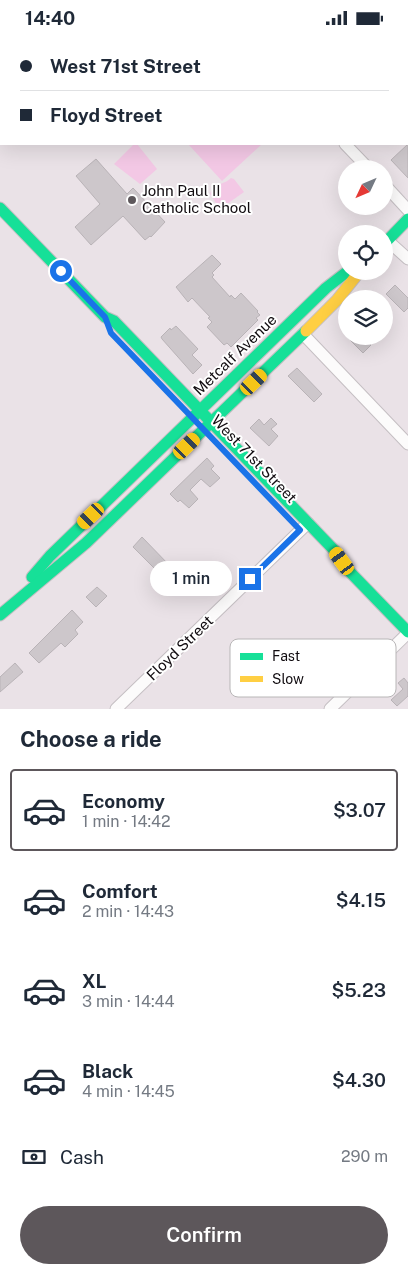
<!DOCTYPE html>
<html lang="en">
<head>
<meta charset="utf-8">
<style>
  :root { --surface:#fff; --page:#f6f6f7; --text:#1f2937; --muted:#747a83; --line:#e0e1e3; --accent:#5d575b }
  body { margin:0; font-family:"Public Sans",sans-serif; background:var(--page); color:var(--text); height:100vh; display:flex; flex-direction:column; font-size:19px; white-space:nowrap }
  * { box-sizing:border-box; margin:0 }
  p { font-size:16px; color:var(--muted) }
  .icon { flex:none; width:28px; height:28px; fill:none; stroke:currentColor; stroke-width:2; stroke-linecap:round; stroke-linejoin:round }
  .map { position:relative; height:674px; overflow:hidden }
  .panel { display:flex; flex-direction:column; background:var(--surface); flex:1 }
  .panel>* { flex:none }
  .guide { position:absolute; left:0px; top:0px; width:409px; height:110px; box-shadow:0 5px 20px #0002; display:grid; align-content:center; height:110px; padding:0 20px; background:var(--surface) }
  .needle { width:32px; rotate:226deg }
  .buttons { position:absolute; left:338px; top:125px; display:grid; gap:10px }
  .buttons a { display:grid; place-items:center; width:55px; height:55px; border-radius:50%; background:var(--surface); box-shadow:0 5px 20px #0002; font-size:25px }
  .end { position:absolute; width:22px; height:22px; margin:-11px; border:6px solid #1a73e8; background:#fff; box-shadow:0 0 0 2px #fff }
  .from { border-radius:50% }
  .bubble { position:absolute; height:35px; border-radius:18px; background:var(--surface); box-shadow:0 5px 20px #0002; font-size:16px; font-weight:600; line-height:35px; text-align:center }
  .car { position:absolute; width:15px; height:30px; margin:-15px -8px; border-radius:6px; box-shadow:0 0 4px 1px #0007; background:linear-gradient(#f5c518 24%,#345 0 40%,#f5c518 0 76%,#345 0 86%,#f5c518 0) }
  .guide b { display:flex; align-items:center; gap:18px; height:48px; font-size:19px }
  .guide b+b { border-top:1px solid var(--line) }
  .guide i { width:12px; height:12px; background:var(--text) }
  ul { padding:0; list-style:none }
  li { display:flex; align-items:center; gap:15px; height:82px; margin:0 10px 8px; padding:0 10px; border:2px solid transparent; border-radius:5px }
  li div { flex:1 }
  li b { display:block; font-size:19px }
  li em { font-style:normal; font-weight:600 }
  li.on { border-color:var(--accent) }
  li>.icon { width:45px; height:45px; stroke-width:1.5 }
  h2 { padding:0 20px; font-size:22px; line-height:60px }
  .pay { display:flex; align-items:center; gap:12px; height:55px; padding:0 20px; font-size:19px }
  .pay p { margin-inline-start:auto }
  .action { display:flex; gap:10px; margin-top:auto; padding:10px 20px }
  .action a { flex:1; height:58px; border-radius:30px; background:var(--accent); color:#fff; font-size:20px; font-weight:600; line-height:58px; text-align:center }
  .status { display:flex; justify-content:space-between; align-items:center; height:35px; padding:0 25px; background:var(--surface); direction:ltr }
  .status svg { height:14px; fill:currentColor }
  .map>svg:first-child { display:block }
  .green { fill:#f3c8e5 }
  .building { fill:#cdc7cb; stroke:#b9b3b7 }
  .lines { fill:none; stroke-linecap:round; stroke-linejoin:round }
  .street-casing { stroke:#c5bfc3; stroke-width:13 }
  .fast-casing { stroke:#c5bfc3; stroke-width:13 }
  .slow-casing { stroke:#c5bfc3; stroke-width:13 }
  .street { stroke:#fcfbfb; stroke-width:11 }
  .fast { stroke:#16e098; stroke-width:11 }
  .slow { stroke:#ffcf43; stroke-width:11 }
  .route { stroke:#1a73e8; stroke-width:6 }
  .poi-dot { fill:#5d575b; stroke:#fff; stroke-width:2 }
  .labels { text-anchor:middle; stroke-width:4; stroke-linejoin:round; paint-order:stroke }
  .poi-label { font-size:15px; fill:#110c10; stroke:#fff; text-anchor:start }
  .street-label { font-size:15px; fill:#110c10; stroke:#fff }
  .key { fill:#fff; stroke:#b8b6b7; stroke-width:1 }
  .key-label { font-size:14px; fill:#110c10 }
</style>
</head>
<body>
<div class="status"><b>14:40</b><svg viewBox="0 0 49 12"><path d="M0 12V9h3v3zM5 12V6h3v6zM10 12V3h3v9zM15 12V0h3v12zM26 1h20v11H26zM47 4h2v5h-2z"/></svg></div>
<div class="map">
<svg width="408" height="674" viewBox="0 0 408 674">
  <rect width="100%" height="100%" fill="#eae2e7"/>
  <g class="green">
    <path d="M134,109H137L157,134L140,149L114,129Z"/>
    <path d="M188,109H262L222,146Z"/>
    <path d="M231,143L234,144L244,157L220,174L210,159C214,148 224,150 231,143Z"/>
  </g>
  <g class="building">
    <path d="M408,109V143L391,125Z"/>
    <path d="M96,124L127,159L133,153L165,187L151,202L150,201L145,205L123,181L91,210L75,192L100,169L76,141Z"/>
    <path d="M212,220L221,229L212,238L214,240L212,242L230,262L231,260L235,264L241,258L258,276L257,277L260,280L256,283L258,285L231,312L227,308L224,310L207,292L212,287L208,283L210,282L192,263L188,267L176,252Z"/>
    <path d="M395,250L408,263V273L404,277L386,259Z"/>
    <path d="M176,291L198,314L192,320L202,330L193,339L162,304L161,302L170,293L171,295Z"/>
    <path d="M346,301H362L371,310L363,318Z"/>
    <path d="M297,333L322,359L314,367L288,341Z"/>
    <path d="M271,383L277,389L271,394L278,401L269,411L250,393L259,384L264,390Z"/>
    <path d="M207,423L214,431L211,434L220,443L210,452L201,444L190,455L198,464L189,473L180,465L178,467L170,459Z"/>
    <path d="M142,502L170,531L161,540L133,512Z"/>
    <path d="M97,552L107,561L96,572L86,562Z"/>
    <path d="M72,575L83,587L75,595L78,599L65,612L61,608L39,628L29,618Z"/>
    <path d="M15,628L23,637L0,657V642Z"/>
    <path d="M404,643L408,648V661L397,671L391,665L403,654L398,648Z"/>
  </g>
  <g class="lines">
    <defs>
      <g id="street">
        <path d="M53,0L55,1"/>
        <path d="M240,0L241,1"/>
        <path d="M345,109L369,134"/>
        <path d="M384,149L408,175"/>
        <path d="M387,205L408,224"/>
        <path d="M303,299L408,409"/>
        <path d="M116,674L308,488"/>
        <path d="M330,674L408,598"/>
      </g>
      <g id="fast">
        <path d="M0,173L105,282L114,286L335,516L349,536L408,597"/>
        <path d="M384,209L408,184"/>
        <path d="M32,542L50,521L326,253L348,236"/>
        <path d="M0,580L86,508L306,296"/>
      </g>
      <path id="slow" d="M306,296L337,265L360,236"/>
    </defs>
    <use href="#street" class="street-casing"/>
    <use href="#fast" class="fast-casing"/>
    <use href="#slow" class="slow-casing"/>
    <use href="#street" class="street"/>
    <use href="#fast" class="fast"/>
    <use href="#slow" class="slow"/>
  </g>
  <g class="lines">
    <path class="route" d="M61,236L105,282L111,298L300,495L250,544"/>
  </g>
  <circle class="poi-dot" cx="132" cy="165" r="5"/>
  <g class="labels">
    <g class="poi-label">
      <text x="142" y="161">John Paul II<tspan x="142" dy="17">Catholic School</tspan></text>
    </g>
    <g class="street-label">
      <text transform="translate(235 320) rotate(-44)" y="5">Metcalf Avenue</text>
      <text transform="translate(254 424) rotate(46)" y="5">West 71st Street</text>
      <text transform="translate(180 613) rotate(-44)" y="5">Floyd Street</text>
    </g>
  </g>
  <rect x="230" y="604" width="166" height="58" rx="8" class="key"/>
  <rect x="240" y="618" width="23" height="7" fill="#16e098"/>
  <rect x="240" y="641" width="23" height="6" fill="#ffcf43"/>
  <g class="key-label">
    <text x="272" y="626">Fast</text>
    <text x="272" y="649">Slow</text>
  </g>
</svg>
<div class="buttons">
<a><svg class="needle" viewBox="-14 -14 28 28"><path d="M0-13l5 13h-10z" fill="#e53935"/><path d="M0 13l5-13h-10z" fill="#747a83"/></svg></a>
<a><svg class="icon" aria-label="locate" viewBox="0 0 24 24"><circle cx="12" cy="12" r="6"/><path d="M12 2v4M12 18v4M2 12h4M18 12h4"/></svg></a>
<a><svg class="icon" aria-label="layers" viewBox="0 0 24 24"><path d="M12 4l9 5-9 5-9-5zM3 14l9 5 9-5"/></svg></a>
</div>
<i class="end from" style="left:61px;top:236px"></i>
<i class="end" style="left:250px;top:544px"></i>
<div class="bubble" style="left:150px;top:526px;width:82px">1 min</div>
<i class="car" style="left:254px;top:347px;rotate:46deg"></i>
<i class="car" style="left:187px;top:411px;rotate:46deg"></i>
<i class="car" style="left:91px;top:481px;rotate:226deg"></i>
<i class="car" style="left:342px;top:526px;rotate:324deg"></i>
<div class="guide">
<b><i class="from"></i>West 71st Street</b>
<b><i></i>Floyd Street</b>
</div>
</div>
<section class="panel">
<h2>Choose a ride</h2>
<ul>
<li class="on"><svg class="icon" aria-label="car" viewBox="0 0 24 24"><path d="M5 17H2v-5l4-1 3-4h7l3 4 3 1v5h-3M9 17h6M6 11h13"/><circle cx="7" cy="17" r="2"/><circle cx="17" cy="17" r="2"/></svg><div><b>Economy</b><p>1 min · 14:42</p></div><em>$3.07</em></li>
<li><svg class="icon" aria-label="car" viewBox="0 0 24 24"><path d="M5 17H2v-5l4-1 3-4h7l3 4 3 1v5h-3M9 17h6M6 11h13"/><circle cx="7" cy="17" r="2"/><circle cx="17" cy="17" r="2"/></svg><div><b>Comfort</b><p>2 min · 14:43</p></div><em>$4.15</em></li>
<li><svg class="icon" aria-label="car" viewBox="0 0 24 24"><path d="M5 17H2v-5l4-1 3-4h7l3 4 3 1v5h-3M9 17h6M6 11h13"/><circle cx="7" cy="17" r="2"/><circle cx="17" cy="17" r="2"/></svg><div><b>XL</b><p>3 min · 14:44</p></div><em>$5.23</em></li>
<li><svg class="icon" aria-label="car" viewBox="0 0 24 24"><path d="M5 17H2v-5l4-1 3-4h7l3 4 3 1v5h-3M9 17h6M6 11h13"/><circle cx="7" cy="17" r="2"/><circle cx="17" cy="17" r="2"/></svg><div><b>Black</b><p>4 min · 14:45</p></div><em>$4.30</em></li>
</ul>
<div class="pay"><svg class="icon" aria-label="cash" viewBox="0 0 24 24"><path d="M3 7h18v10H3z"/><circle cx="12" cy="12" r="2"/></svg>Cash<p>290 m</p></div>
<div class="action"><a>Confirm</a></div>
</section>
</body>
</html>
